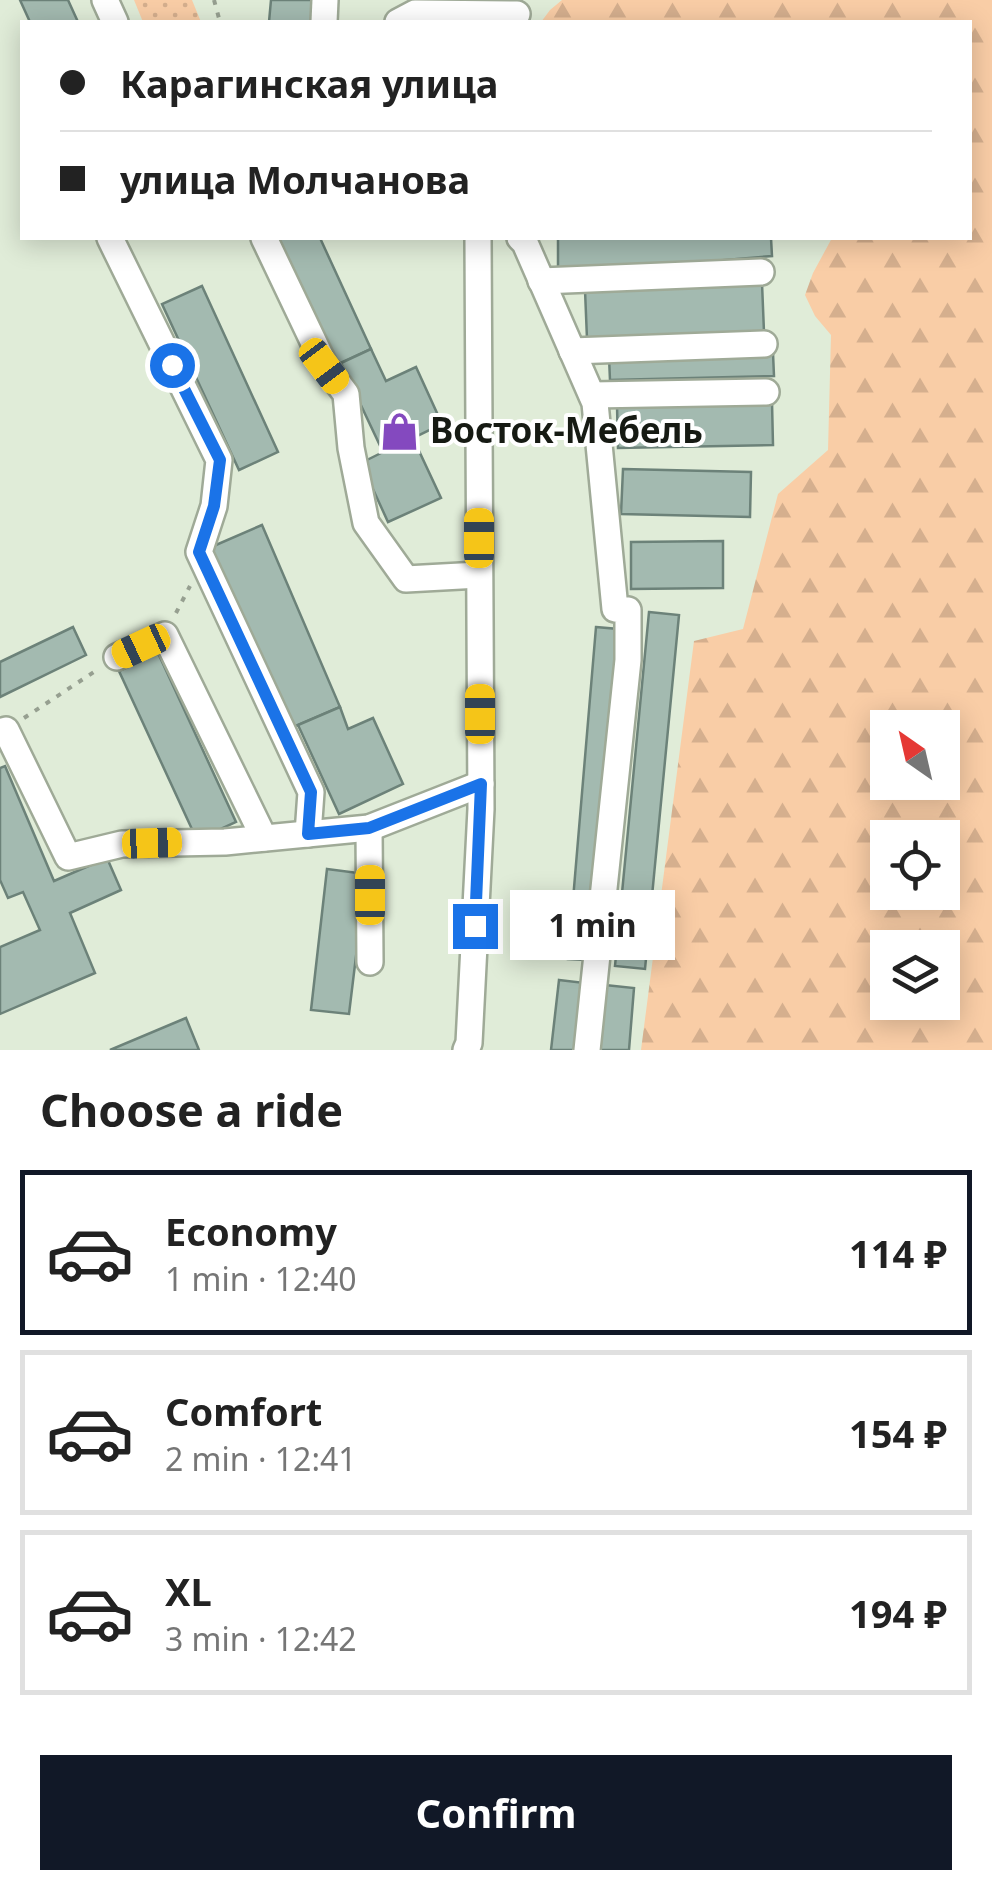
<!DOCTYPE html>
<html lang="en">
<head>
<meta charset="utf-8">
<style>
  :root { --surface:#fff; --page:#f2f2f2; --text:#222; --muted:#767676; --line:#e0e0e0; --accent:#111827 }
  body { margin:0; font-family:"Noto Sans",sans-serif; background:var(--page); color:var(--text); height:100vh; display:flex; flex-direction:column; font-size:38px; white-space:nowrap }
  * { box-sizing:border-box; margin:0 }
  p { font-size:32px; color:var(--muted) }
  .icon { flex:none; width:55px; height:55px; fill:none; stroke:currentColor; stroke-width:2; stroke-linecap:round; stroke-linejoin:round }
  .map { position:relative; height:1050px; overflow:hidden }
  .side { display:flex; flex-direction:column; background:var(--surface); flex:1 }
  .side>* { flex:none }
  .top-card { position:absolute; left:20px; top:20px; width:952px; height:220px; border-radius:0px; box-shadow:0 5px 25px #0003; display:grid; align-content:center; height:220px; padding:0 40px; background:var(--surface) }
  .needle { width:65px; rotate:326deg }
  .fabs { position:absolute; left:870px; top:710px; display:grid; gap:20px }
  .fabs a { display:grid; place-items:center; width:90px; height:90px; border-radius:0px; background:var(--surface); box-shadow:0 5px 25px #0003; font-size:50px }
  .end { position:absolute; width:45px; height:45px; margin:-22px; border:12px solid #1a73e8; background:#fff; box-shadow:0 0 0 5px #fff }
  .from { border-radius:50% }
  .bubble { position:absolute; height:70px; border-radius:0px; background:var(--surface); box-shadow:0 5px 25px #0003; font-size:32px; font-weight:700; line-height:70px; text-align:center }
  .car { position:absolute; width:30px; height:60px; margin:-30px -15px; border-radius:12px; box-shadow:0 0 8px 2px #0007; background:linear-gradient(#f5c518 24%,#345 0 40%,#f5c518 0 76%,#345 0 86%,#f5c518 0) }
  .top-card b { display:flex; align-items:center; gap:35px; height:95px; font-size:38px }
  .top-card b+b { border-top:2px solid var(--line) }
  .top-card i { width:25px; height:25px; background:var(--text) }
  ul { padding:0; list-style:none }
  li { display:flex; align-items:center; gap:30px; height:165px; margin:0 20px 15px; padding:0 20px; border:5px solid var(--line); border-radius:0px }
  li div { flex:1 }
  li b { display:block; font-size:38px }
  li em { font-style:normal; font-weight:700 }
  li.active { border-color:var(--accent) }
  li>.icon { width:90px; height:90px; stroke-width:1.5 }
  h2 { padding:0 40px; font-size:45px; line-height:120px }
  .action { display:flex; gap:20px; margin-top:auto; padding:20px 40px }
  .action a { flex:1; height:115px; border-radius:0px; background:var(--accent); color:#fff; font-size:40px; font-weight:700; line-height:115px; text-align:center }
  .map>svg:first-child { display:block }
  .green { fill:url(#green-dots) }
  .forest { fill:url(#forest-firs); fill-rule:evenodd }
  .building { fill:#a3bab0; stroke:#6c8279; stroke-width:2.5 }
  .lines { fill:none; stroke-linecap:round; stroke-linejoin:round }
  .minor-casing { stroke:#9faa97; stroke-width:30 }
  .path { stroke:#969f90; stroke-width:4; stroke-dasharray:5 8; stroke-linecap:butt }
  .minor { stroke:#fff; stroke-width:25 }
  .route { stroke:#1a73e8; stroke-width:12 }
  .labels { text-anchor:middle; stroke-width:8; stroke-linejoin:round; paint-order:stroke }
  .poi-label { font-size:35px; font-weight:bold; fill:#161a13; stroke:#fff; text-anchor:start }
</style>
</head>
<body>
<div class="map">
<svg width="992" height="1050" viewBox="0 0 992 1050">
  <defs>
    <pattern id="green-dots" width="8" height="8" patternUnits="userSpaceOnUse" patternTransform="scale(2.5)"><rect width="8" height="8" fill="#f9cda6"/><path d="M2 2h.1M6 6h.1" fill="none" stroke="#d5af8e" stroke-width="1.8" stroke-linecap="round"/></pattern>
    <pattern id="forest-firs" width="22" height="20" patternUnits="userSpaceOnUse" patternTransform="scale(2.5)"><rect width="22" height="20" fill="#f9cda6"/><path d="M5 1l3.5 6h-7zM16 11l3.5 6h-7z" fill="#d5af8e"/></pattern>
  </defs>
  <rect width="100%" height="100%" fill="#e0ecd8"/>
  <path class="green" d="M134,0H192L201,22H143Z"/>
  <path class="forest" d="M562,0H992V1050H641L694,641L743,629L778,494L828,450L831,335L815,316L805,295L813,273L832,238H970V22H541L550,10ZM888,728H942V782H888ZM888,838H942V892H888ZM888,948H942V1002H888Z"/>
  <g class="building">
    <path d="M20,0H68L78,22H30Z"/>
    <path d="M271,0H319L317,22H269Z"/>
    <path d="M275,238H320L371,349L334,366Z"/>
    <path d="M558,238H771L772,256L558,274Z"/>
    <path d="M762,283L764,332L587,339L585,290Z"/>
    <path d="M202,286L278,452L239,470L162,304Z"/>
    <path d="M371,349L386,381L416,367L442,424L413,438L441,498L388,522L361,463L383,452L341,363Z"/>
    <path d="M773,353L774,376L610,380L609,357Z"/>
    <path d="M772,402L773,445L618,448L617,405Z"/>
    <path d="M623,469L751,472L750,517L621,514Z"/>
    <path d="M262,525L340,707L289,729L209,548Z"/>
    <path d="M723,541V588L631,589V542Z"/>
    <path d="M649,612L679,615L645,969L615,966Z"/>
    <path d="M73,627L86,655L0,697V662Z"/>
    <path d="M596,627L618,629L589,960L568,959Z"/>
    <path d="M158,653L236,822L197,840L119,671Z"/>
    <path d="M340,707L348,729L373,718L403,784L339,814L298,725Z"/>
    <path d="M5,766L54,881L107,858L121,890L70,913L95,973L0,1014V947L40,930L23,892L8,898L0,880V768Z"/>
    <path d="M327,869L366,874L349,1014L311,1010Z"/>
    <path d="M559,980L585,983L577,1050H551Z"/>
    <path d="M605,985L634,988L629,1050H600Z"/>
    <path d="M186,1018L199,1050H110Z"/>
  </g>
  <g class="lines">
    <defs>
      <g id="minor">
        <path d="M105,0L115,22"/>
        <path d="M324,22L325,0"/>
        <path d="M398,22L415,13L517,14"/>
        <path d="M110,238L219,460L214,506L199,552L311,792L308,834"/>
        <path d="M264,238L325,366L346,394L351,448L366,523L406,579L479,575"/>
        <path d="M520,238L525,243L595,403L615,609L628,610V660L587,1050"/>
        <path d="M541,281L761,272"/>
        <path d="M572,351L764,344"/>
        <path d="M592,395L766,392"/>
        <path d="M117,657L165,635L264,838"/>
        <path d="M0,732L6,730L68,857L122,844L225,842L369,828L481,784"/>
        <path d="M369,828L370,962"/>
        <path d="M466,1050L469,1043L481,809L478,238"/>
      </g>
    </defs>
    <use href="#minor" class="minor-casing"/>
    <g class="path">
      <path d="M214,0L220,22"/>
      <path d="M176,613L190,586"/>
      <path d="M24,718L100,668"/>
    </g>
    <use href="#minor" class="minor"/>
  </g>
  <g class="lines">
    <path class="route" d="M172,365L220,460L214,506L199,552L311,792L308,834L369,828L481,784L475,926"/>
  </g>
  <defs>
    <symbol id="shop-bare" viewBox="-9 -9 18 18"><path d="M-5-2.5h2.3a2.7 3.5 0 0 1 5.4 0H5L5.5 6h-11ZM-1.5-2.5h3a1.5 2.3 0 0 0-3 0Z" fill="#8449bf" stroke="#fff" stroke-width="2.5" paint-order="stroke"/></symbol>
  </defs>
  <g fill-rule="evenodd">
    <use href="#shop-bare" x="372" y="404" width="55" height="55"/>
  </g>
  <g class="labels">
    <g class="poi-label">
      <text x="430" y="443">Восток-Мебель</text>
    </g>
  </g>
</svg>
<div class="fabs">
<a><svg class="needle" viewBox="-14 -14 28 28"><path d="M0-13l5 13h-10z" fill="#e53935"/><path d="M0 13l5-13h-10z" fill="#767676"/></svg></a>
<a><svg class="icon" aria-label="locate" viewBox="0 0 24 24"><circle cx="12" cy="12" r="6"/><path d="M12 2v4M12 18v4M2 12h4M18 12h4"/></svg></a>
<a><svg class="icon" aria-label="layers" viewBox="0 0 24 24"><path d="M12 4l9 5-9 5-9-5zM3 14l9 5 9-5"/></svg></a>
</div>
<i class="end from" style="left:172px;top:365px"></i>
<i class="end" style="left:475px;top:926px"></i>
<div class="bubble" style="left:510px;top:890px;width:165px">1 min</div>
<i class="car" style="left:324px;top:366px;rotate:143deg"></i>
<i class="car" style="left:479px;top:538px;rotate:0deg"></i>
<i class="car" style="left:141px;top:646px;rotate:245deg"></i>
<i class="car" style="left:480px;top:714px;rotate:0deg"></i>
<i class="car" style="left:152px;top:843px;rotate:88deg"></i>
<i class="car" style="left:370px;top:895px;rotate:0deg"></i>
<div class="top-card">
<b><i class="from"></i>Карагинская улица</b>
<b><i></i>улица Молчанова</b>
</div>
</div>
<section class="side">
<h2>Choose a ride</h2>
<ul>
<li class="active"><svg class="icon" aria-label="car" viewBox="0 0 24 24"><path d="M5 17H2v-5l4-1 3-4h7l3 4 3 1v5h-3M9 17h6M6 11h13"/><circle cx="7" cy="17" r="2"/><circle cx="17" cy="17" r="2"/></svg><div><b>Economy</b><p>1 min · 12:40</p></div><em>114 ₽</em></li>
<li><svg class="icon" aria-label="car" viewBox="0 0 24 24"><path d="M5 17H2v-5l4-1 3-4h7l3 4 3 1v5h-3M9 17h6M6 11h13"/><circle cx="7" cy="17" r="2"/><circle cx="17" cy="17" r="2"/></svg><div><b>Comfort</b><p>2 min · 12:41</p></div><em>154 ₽</em></li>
<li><svg class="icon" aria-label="car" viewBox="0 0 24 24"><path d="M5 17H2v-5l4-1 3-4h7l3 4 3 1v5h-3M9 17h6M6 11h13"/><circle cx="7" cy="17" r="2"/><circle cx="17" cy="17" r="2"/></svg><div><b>XL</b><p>3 min · 12:42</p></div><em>194 ₽</em></li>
</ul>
<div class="action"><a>Confirm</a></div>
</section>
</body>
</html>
